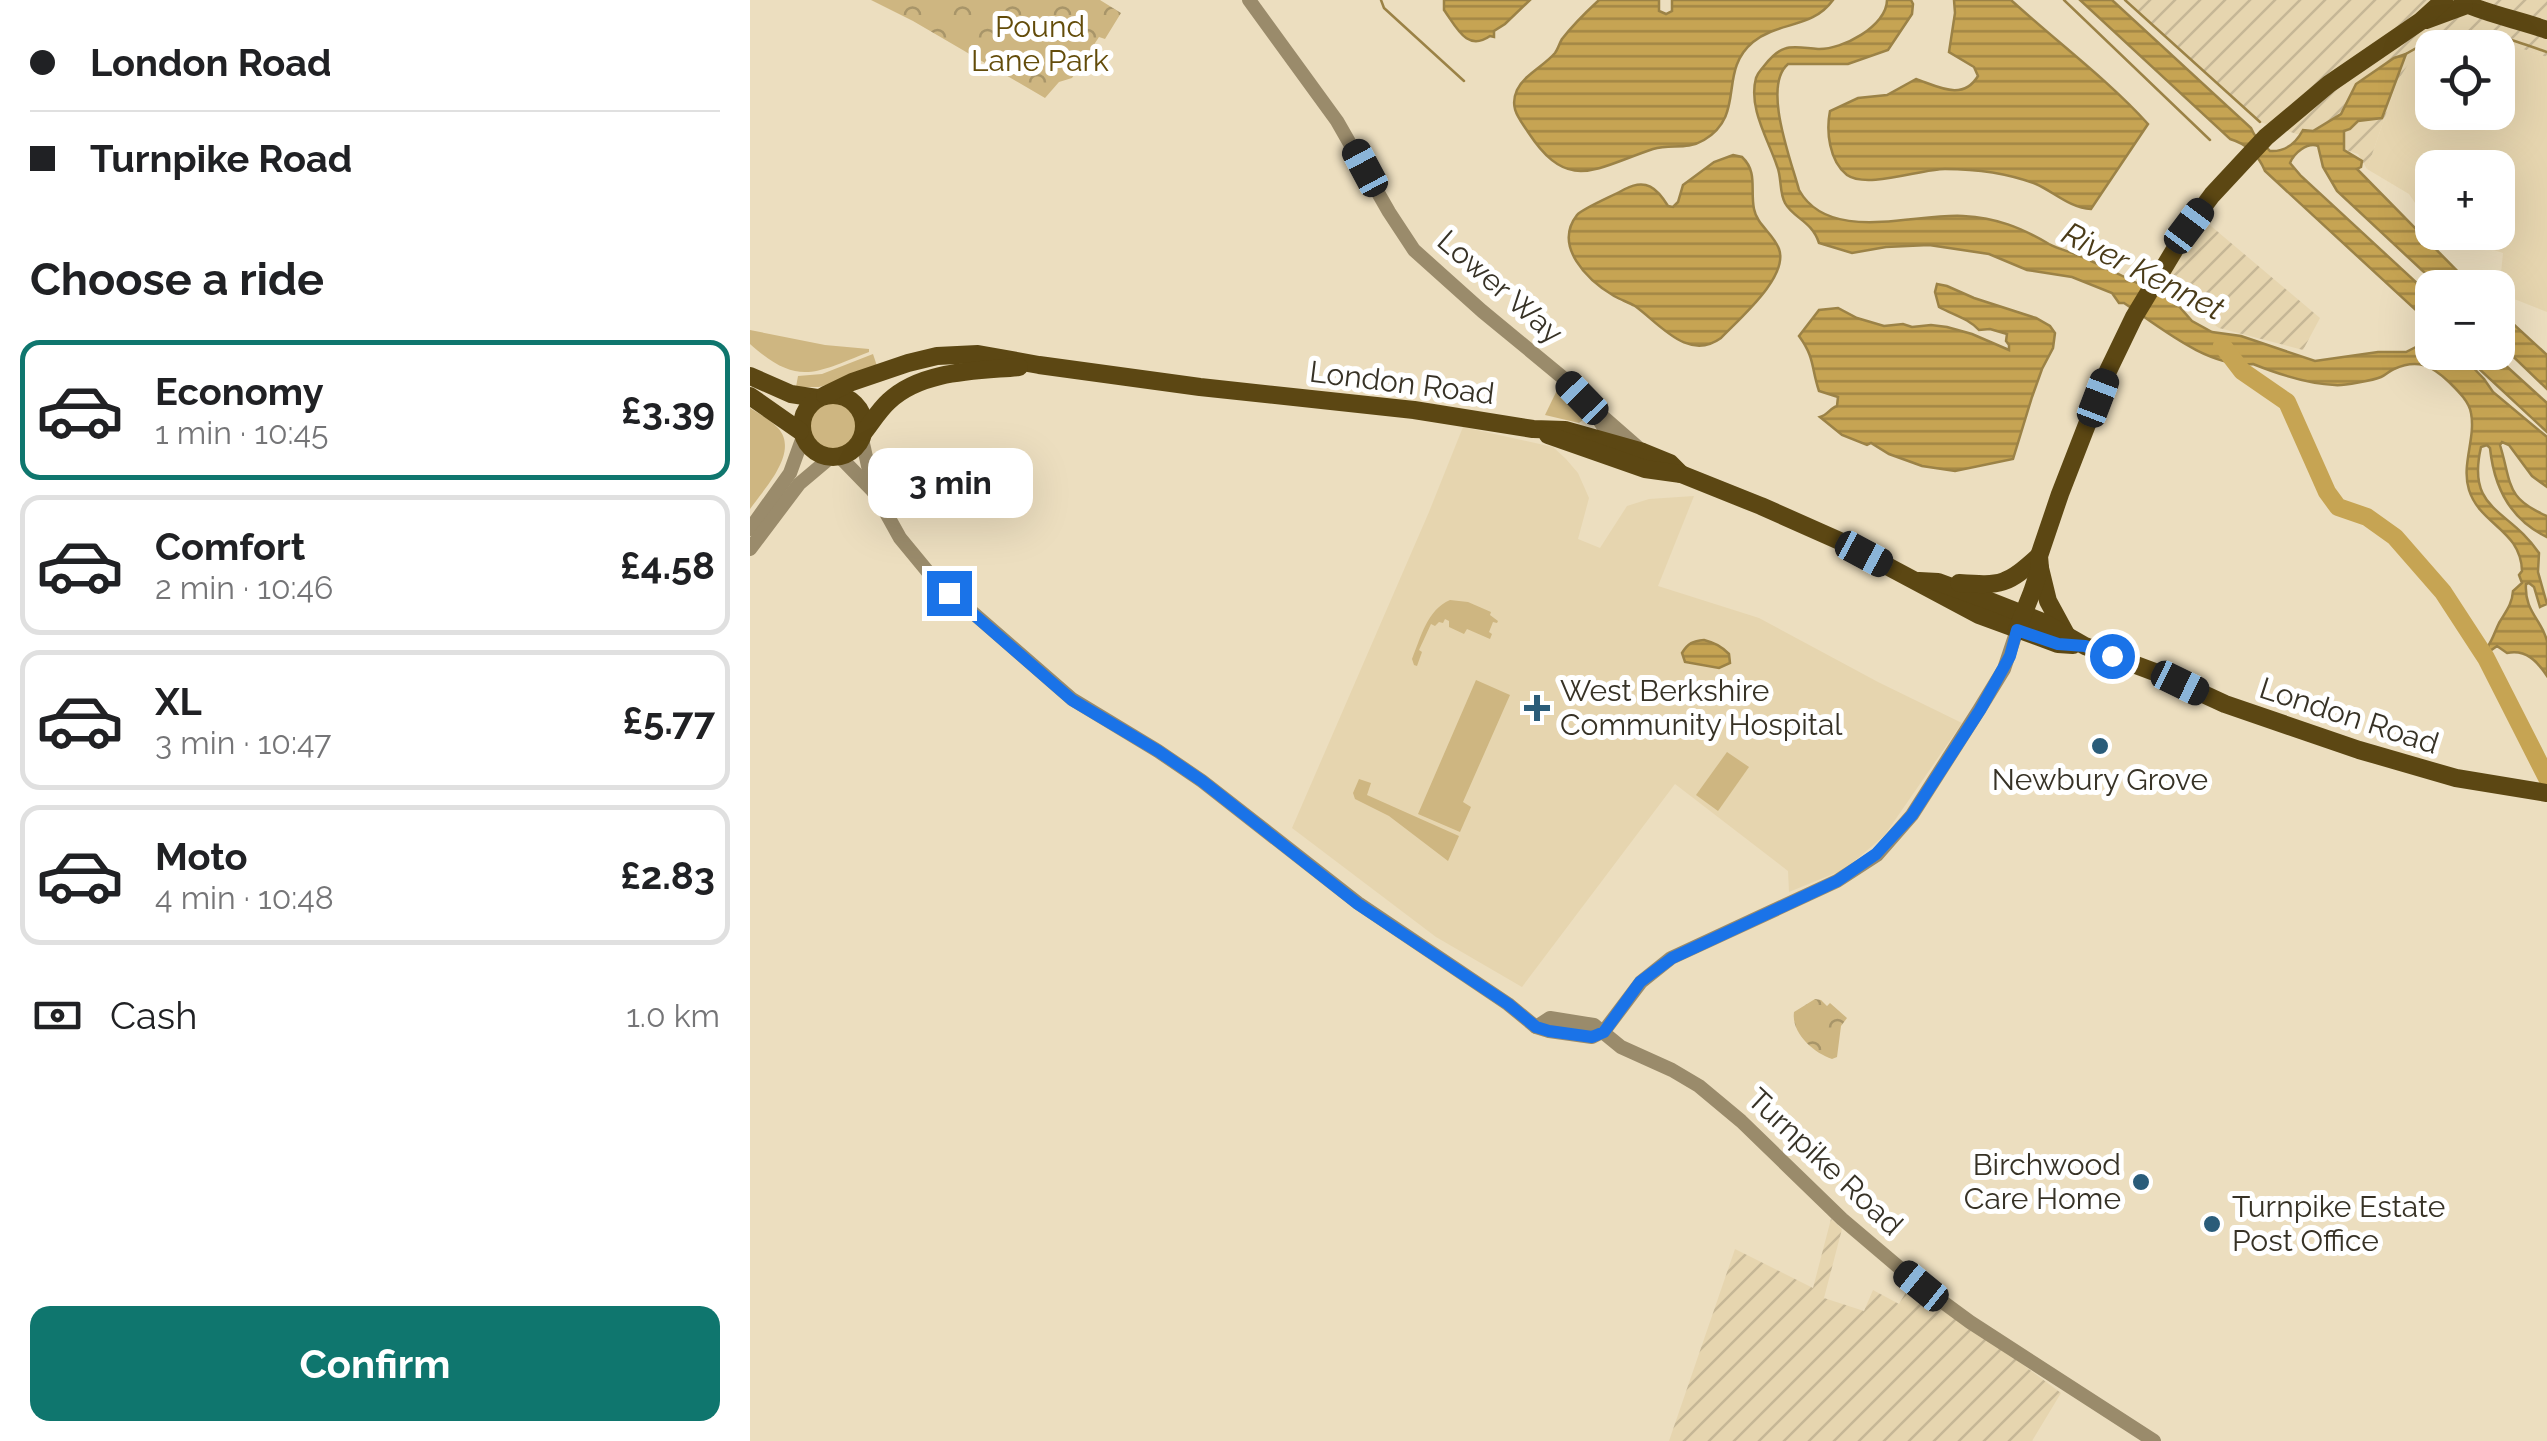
<!DOCTYPE html>
<html lang="en">
<head>
<meta charset="utf-8">
<style>
  :root { --surface:#fff; --page:#f6f6f6; --text:#202124; --muted:#757577; --line:#e0e0e0; --accent:#0f766e }
  body { margin:0; font-family:Raleway,sans-serif; background:var(--page); color:var(--text); height:100vh; display:flex; flex-direction:column; font-size:38px; white-space:nowrap }
  * { box-sizing:border-box; margin:0 }
  p { font-size:32px; color:var(--muted) }
  .icon { flex:none; width:55px; height:55px; fill:none; stroke:currentColor; stroke-width:2; stroke-linecap:round; stroke-linejoin:round }
  .map { position:relative; flex:1; overflow:hidden }
  .side { display:flex; flex-direction:column; background:var(--surface); width:750px }
  .side>* { flex:none }
  .hud { display:grid; align-content:center; height:220px; padding:0 30px; background:var(--surface) }
  .buttons { position:absolute; left:1665px; top:30px; display:grid; gap:20px }
  .buttons a { display:grid; place-items:center; width:100px; height:100px; border-radius:20px; background:var(--surface); box-shadow:0 10px 40px #0002; font-size:50px }
  .end { position:absolute; width:45px; height:45px; margin:-22px; border:12px solid #1a73e8; background:#fff; box-shadow:0 0 0 5px #fff }
  .from { border-radius:50% }
  .bubble { position:absolute; height:70px; border-radius:20px; background:var(--surface); box-shadow:0 10px 40px #0002; font-size:32px; font-weight:700; line-height:70px; text-align:center }
  .car { position:absolute; width:30px; height:60px; margin:-30px -15px; border-radius:12px; box-shadow:0 0 8px 2px #0007; background:linear-gradient(#222 24%,#8ab4d8 0 40%,#222 0 76%,#8ab4d8 0 86%,#222 0) }
  .hud b { display:flex; align-items:center; gap:35px; height:95px; font-size:38px }
  .hud b+b { border-top:2px solid var(--line) }
  .hud i { width:25px; height:25px; background:var(--text) }
  ul { padding:0; list-style:none }
  li { display:flex; align-items:center; gap:30px; height:140px; margin:0 20px 15px; padding:0 10px; border:5px solid var(--line); border-radius:20px }
  li div { flex:1 }
  li b { display:block; font-size:38px }
  li em { font-style:normal; font-weight:700 }
  li.current { border-color:var(--accent) }
  li>.icon { width:90px; height:90px; stroke-width:1.5 }
  h2 { padding:0 30px; font-size:45px; line-height:120px }
  .pay { display:flex; align-items:center; gap:25px; height:110px; padding:0 30px; font-size:38px }
  .pay p { margin-inline-start:auto }
  .cta { display:flex; gap:20px; margin-top:auto; padding:20px 30px }
  .cta a { flex:1; height:115px; border-radius:20px; background:var(--accent); color:#fff; font-size:40px; font-weight:700; line-height:115px; text-align:center }
  main { display:flex; flex:1; min-height:0 }
  .map>svg:first-child { display:block }
  .built { fill:#e6d5af }
  .industrial { fill:url(#industrial-furrows) }
  .green { fill:#ceb681 }
  .park { fill:url(#park-crowns) }
  .water { fill:url(#water-rules); stroke:#9b8246; stroke-width:2.5 }
  .lines { fill:none; stroke-linecap:round; stroke-linejoin:round }
  .stream { stroke:#9b8246; stroke-width:2.5 }
  .river { stroke:#c6a453; stroke-width:18 }
  .minor { stroke:#9a8b6b; stroke-width:14 }
  .major { stroke:#5c4713; stroke-width:18 }
  .route { stroke:#1a73e8; stroke-width:12 }
  .poi-dot { fill:#2a5c79; stroke:#fff; stroke-width:4 }
  .labels { text-anchor:middle; stroke-width:10; stroke-linejoin:round; paint-order:stroke }
  .park-label { font-size:30px; fill:#634c0a; stroke:#fff }
  .street-label { font-size:30px; fill:#373226; stroke:#fff }
  .poi-label { font-size:30px; fill:#373226; stroke:#fff; text-anchor:start }
  .water-label { font-size:32px; font-style:italic; fill:#4a3b18; stroke:#fff }
</style>
</head>
<body>
<main>
<section class="side">
<div class="hud">
<b><i class="from"></i>London Road</b>
<b><i></i>Turnpike Road</b>
</div>
<h2>Choose a ride</h2>
<ul>
<li class="current"><svg class="icon" aria-label="car" viewBox="0 0 24 24"><path d="M5 17H2v-5l4-1 3-4h7l3 4 3 1v5h-3M9 17h6M6 11h13"/><circle cx="7" cy="17" r="2"/><circle cx="17" cy="17" r="2"/></svg><div><b>Economy</b><p>1 min · 10:45</p></div><em>£3.39</em></li>
<li><svg class="icon" aria-label="car" viewBox="0 0 24 24"><path d="M5 17H2v-5l4-1 3-4h7l3 4 3 1v5h-3M9 17h6M6 11h13"/><circle cx="7" cy="17" r="2"/><circle cx="17" cy="17" r="2"/></svg><div><b>Comfort</b><p>2 min · 10:46</p></div><em>£4.58</em></li>
<li><svg class="icon" aria-label="car" viewBox="0 0 24 24"><path d="M5 17H2v-5l4-1 3-4h7l3 4 3 1v5h-3M9 17h6M6 11h13"/><circle cx="7" cy="17" r="2"/><circle cx="17" cy="17" r="2"/></svg><div><b>XL</b><p>3 min · 10:47</p></div><em>£5.77</em></li>
<li><svg class="icon" aria-label="car" viewBox="0 0 24 24"><path d="M5 17H2v-5l4-1 3-4h7l3 4 3 1v5h-3M9 17h6M6 11h13"/><circle cx="7" cy="17" r="2"/><circle cx="17" cy="17" r="2"/></svg><div><b>Moto</b><p>4 min · 10:48</p></div><em>£2.83</em></li>
</ul>
<div class="pay"><svg class="icon" aria-label="cash" viewBox="0 0 24 24"><path d="M3 7h18v10H3z"/><circle cx="12" cy="12" r="2"/></svg>Cash<p>1.0 km</p></div>
<div class="cta"><a>Confirm</a></div>
</section>
<div class="map">
<svg width="1797" height="1441" viewBox="0 0 1797 1441">
  <defs>
    <pattern id="industrial-furrows" width="10" height="10" patternUnits="userSpaceOnUse" patternTransform="scale(2.5)"><rect width="10" height="10" fill="#e6d5af"/><path d="M-1 1l2-2M0 10L10 0M9 11l2-2" fill="none" stroke="#c6b796"/></pattern>
    <pattern id="park-crowns" width="20" height="18" patternUnits="userSpaceOnUse" patternTransform="scale(2.5)"><rect width="20" height="18" fill="#ceb681"/><path d="M2 6a3 3 0 1 1 6 0M12 15a3 3 0 1 1 6 0" fill="none" stroke="#a89569"/></pattern>
    <pattern id="water-rules" width="6" height="5" patternUnits="userSpaceOnUse" patternTransform="scale(2.5)"><rect width="6" height="5" fill="#c6a453"/><path d="M0 2.5h6" fill="none" stroke="#a28645"/></pattern>
  </defs>
  <rect width="100%" height="100%" fill="#ecdebf"/>
  <g class="built">
    <path d="M1734,36L1797,57V312L1749,293L1753,253L1690,233L1748,232V168H1682V228L1659,194L1617,169L1647,82L1661,58L1682,49V112H1748V48L1686,47Z"/>
    <path d="M713,427L803,447L816,459L828,473L839,498L828,539L850,548L877,506L899,499L944,496L908,586L1009,618L1128,682L1212,723L1134,836L1095,869L1039,892L1038,871L925,784L772,987L686,937L542,828L679,512Z"/>
  </g>
  <g class="industrial">
    <path d="M1375,0H1797V57L1734,36L1682,48L1662,58L1647,82L1617,169L1608,154L1510,122Z"/>
    <path d="M1455,221L1570,318L1553,350L1469,328L1410,289Z"/>
    <path d="M1081,1219L1092,1229L1074,1298L1114,1311L1123,1290L1149,1304L1162,1282L1311,1393L1282,1441H919L985,1249L1063,1288Z"/>
  </g>
  <g class="green">
    <path d="M0,330L75,345L119,349V352C65,373 48,387 0,344Z"/>
    <path d="M123,354L128,369L69,387H46L48,376L72,374Z"/>
    <path d="M810,384L834,411V419L829,423L795,415Z"/>
    <circle cx="83" cy="426" r="24"/>
    <path d="M0,408C9,414 20,419 28,428C50,452 14,489 0,509Z"/>
    <path d="M700,600L718,602L741,612L740,615L748,621L747,623L743,622L739,632L742,634L740,639L717,629L714,634L699,627V621L695,619L693,623L689,622L685,626L681,624L669,650L672,652L667,666L664,665L662,659C671,637 677,610 700,600Z"/>
    <path d="M726,680L760,695L713,802L721,807L710,832L668,814Z"/>
    <path d="M977,752L999,767L968,811L946,795Z"/>
    <path d="M609,779L621,783L617,795L709,836L698,861L639,816L605,799L603,793Z"/>
  </g>
  <g class="park">
    <path d="M121,0H350L371,13L355,39L349,37L322,78L309,82L295,98L163,21Z"/>
    <path d="M1065,999L1071,1000L1077,1006L1080,1003L1097,1018L1091,1026L1087,1057L1082,1059C1064,1053 1041,1033 1044,1012Z"/>
  </g>
  <g class="water">
    <path d="M694,0H780L755,24L744,31V37L740,36C717,52 707,28 694,10Z"/>
    <path d="M849,0H909V11L916,14L922,11V0H1083C1062,29 1029,21 1003,42C967,72 997,114 954,140C936,151 921,143 903,149C844,169 818,193 778,132C769,118 759,108 767,90C775,74 794,66 805,53C808,49 809,44 812,39C822,26 836,12 849,0Z"/>
    <path d="M1137,0H1161L1163,4L1162,14L1138,50L1098,64H1038C1012,86 1041,160 1049,190C1079,244 1164,213 1213,216C1247,218 1270,227 1299,244C1308,249 1318,251 1328,255C1358,268 1387,284 1417,297L1426,303L1442,321L1462,332L1491,336L1565,361L1628,352H1656L1666,347L1682,349V352L1705,353L1713,357L1734,379L1743,392L1797,437V487L1782,476L1759,445L1752,442L1750,445C1762,484 1755,498 1797,516V537C1761,520 1744,487 1740,448L1737,445L1731,447C1716,512 1759,508 1789,553L1788,572L1797,604L1790,607L1784,587L1779,583L1776,584C1774,611 1792,620 1797,641C1797,651 1797,665 1797,676C1787,661 1776,649 1757,653L1747,646L1740,651L1738,646C1743,639 1745,631 1749,623C1756,611 1762,605 1763,591L1772,583L1769,575L1772,571C1771,530 1730,525 1719,490C1711,465 1726,438 1721,413C1719,401 1707,390 1699,382C1682,366 1668,358 1644,369C1639,371 1636,375 1631,377C1624,380 1593,386 1585,385C1558,384 1528,374 1503,364C1458,368 1410,327 1374,303H1369L1362,293L1322,277L1277,270L1239,254L1179,245L1136,247L1102,253L1069,243C1062,221 1043,218 1035,203C1029,192 1032,178 1027,166C1018,139 998,108 1006,78C1008,72 1010,71 1014,66C1033,42 1041,47 1068,49C1092,50 1137,26 1137,0Z"/>
    <path d="M1204,0H1261C1307,42 1357,79 1398,124L1341,209C1320,208 1304,192 1286,184C1257,173 1226,169 1195,169C1171,169 1117,189 1097,175C1079,161 1076,131 1080,111L1108,98L1137,95L1166,79C1189,87 1213,101 1228,76L1224,67L1199,52L1205,13Z"/>
    <path d="M1330,0H1362L1501,128L1504,134L1520,151C1536,152 1546,143 1553,130L1563,131L1591,114L1606,84L1644,58L1656,54L1632,118L1608,121L1600,129L1594,131V150L1612,161L1611,167L1607,169L1723,287H1690L1587,191L1573,167L1568,146C1557,142 1544,153 1540,163L1551,176L1682,297V325L1515,171C1508,154 1497,144 1480,139Z"/>
    <path d="M983,155L992,157C1008,172 1000,189 1004,209C1007,225 1023,233 1029,249C1039,277 989,319 971,338C938,362 910,324 885,306C878,302 871,300 864,296C837,280 803,246 827,215C833,208 865,195 875,189C896,178 907,188 918,206L923,207L928,202L933,185L964,162Z"/>
    <path d="M1187,284L1197,286L1224,298L1286,318L1300,326L1305,333L1303,348L1292,369L1282,397L1263,459L1205,471L1172,466L1139,454L1121,443L1117,445L1092,435L1070,417C1078,415 1080,408 1087,406L1088,397L1069,391C1061,367 1065,358 1049,336L1069,310L1088,308L1107,318L1134,326L1153,324L1162,327L1181,325L1197,327L1222,334L1259,350V345L1256,341L1257,334L1240,329L1229,330C1218,318 1203,315 1189,307L1185,292Z"/>
    <path d="M1748,310L1797,355V389L1748,342Z"/>
    <path d="M1712,353H1742L1797,403V432Z"/>
    <path d="M954,640C965,643 971,646 979,654L980,663L969,668L935,662L932,653C938,643 943,641 954,640Z"/>
  </g>
  <g class="lines">
    <g class="stream">
      <path d="M631,0L634,8L714,81"/>
      <path d="M1314,0L1460,140"/>
      <path d="M1375,0L1510,122"/>
      <path d="M1654,55C1718,18 1731,30 1797,52"/>
    </g>
    <path class="river" d="M1472,345L1492,371L1537,402L1577,492L1588,507L1617,517L1645,537L1693,592L1736,658L1797,778"/>
    <g class="minor">
      <path d="M499,0L587,121L639,212L664,250L732,311L812,377L842,409L865,445"/>
      <path d="M851,415L891,450"/>
      <path d="M112,439L124,493"/>
      <path d="M90,457L125,493L150,538L183,578L322,699L408,751L452,781L608,903L758,1004L786,1027L799,1031L842,1037L854,1031"/>
      <path d="M0,529L40,473L53,437"/>
      <path d="M0,549L49,484L81,457"/>
      <path d="M786,1027L800,1018L844,1025L871,1047L922,1070L949,1086L991,1121L1092,1219L1171,1286L1220,1322L1404,1441"/>
      <path d="M854,1031L891,982L921,958L1087,881L1127,855L1162,815L1229,710L1254,669L1267,630"/>
    </g>
    <g class="major">
      <path d="M1721,6C1746,16 1772,21 1797,30"/>
      <path d="M1676,20L1714,6"/>
      <path d="M0,376L41,394L67,398"/>
      <circle cx="83" cy="426" r="31"/>
      <path d="M75,395L102,382L158,363L187,356L228,354L289,365L450,387L664,410L783,429L815,430L893,452L920,463L931,474"/>
      <path d="M0,396L50,431"/>
      <path d="M114,432C122,422 129,410 139,401C172,370 226,371 269,367"/>
      <path d="M798,435L895,469L931,474L1011,506L1092,542L1229,615L1308,644L1323,645"/>
      <path d="M1290,568L1298,601L1317,636"/>
      <path d="M1169,581L1188,582L1240,601L1293,622L1335,646L1410,674L1475,704L1609,750L1706,778L1797,793"/>
      <path d="M1209,583C1252,586 1257,585 1289,556"/>
      <path d="M1267,630L1282,592L1290,568L1289,556L1310,494L1357,373L1384,317L1439,226L1462,195L1516,137L1579,84L1671,21L1694,0"/>
    </g>
  </g>
  <g class="lines">
    <path class="route" d="M199,593L322,700L408,751L452,781L608,904L758,1004L786,1027L799,1031L842,1037L854,1032L890,982L922,958L1087,881L1126,854L1162,815L1230,710L1260,656L1267,630L1308,644L1335,646L1362,656"/>
  </g>
  <g class="poi-dot">
    <path d="M782 693h10v10h10v10h-10v10h-10v-10h-10v-10h10z"/>
    <circle cx="1350" cy="746" r="10"/>
    <circle cx="1391" cy="1182" r="10"/>
    <circle cx="1462" cy="1224" r="10"/>
  </g>
  <g class="labels">
    <g class="park-label">
      <text x="290" y="37">Pound<tspan x="290" dy="34">Lane Park</tspan></text>
    </g>
    <g class="street-label">
      <text transform="translate(750 287) rotate(41)" y="10">Lower Way</text>
      <text transform="translate(652 383) rotate(7)" y="10">London Road</text>
      <text transform="translate(1599 716) rotate(18)" y="10">London Road</text>
      <text transform="translate(1075 1162) rotate(43)" y="10">Turnpike Road</text>
    </g>
    <g class="poi-label">
      <text x="810" y="701">West Berkshire<tspan x="810" dy="34">Community Hospital</tspan></text>
      <text x="1350" y="790" text-anchor="middle">Newbury Grove</text>
      <text x="1371" y="1175" text-anchor="end">Birchwood<tspan x="1371" dy="34">Care Home</tspan></text>
      <text x="1482" y="1217">Turnpike Estate<tspan x="1482" dy="34">Post Office</tspan></text>
    </g>
    <g class="water-label">
      <text transform="translate(1393 271) rotate(27)" y="11">River Kennet</text>
    </g>
  </g>
</svg>
<div class="buttons">
<a><svg class="icon" aria-label="locate" viewBox="0 0 24 24"><circle cx="12" cy="12" r="6"/><path d="M12 2v4M12 18v4M2 12h4M18 12h4"/></svg></a>
<a>+</a>
<a>−</a>
</div>
<i class="end from" style="left:1362px;top:656px"></i>
<i class="end" style="left:199px;top:593px"></i>
<div class="bubble" style="left:118px;top:448px;width:165px">3 min</div>
<i class="car" style="left:615px;top:168px;rotate:332deg"></i>
<i class="car" style="left:1439px;top:226px;rotate:37deg"></i>
<i class="car" style="left:832px;top:398px;rotate:316deg"></i>
<i class="car" style="left:1348px;top:398px;rotate:21deg"></i>
<i class="car" style="left:1114px;top:554px;rotate:118deg"></i>
<i class="car" style="left:1430px;top:683px;rotate:116deg"></i>
<i class="car" style="left:1171px;top:1286px;rotate:309deg"></i>
</div>
</main>
</body>
</html>
